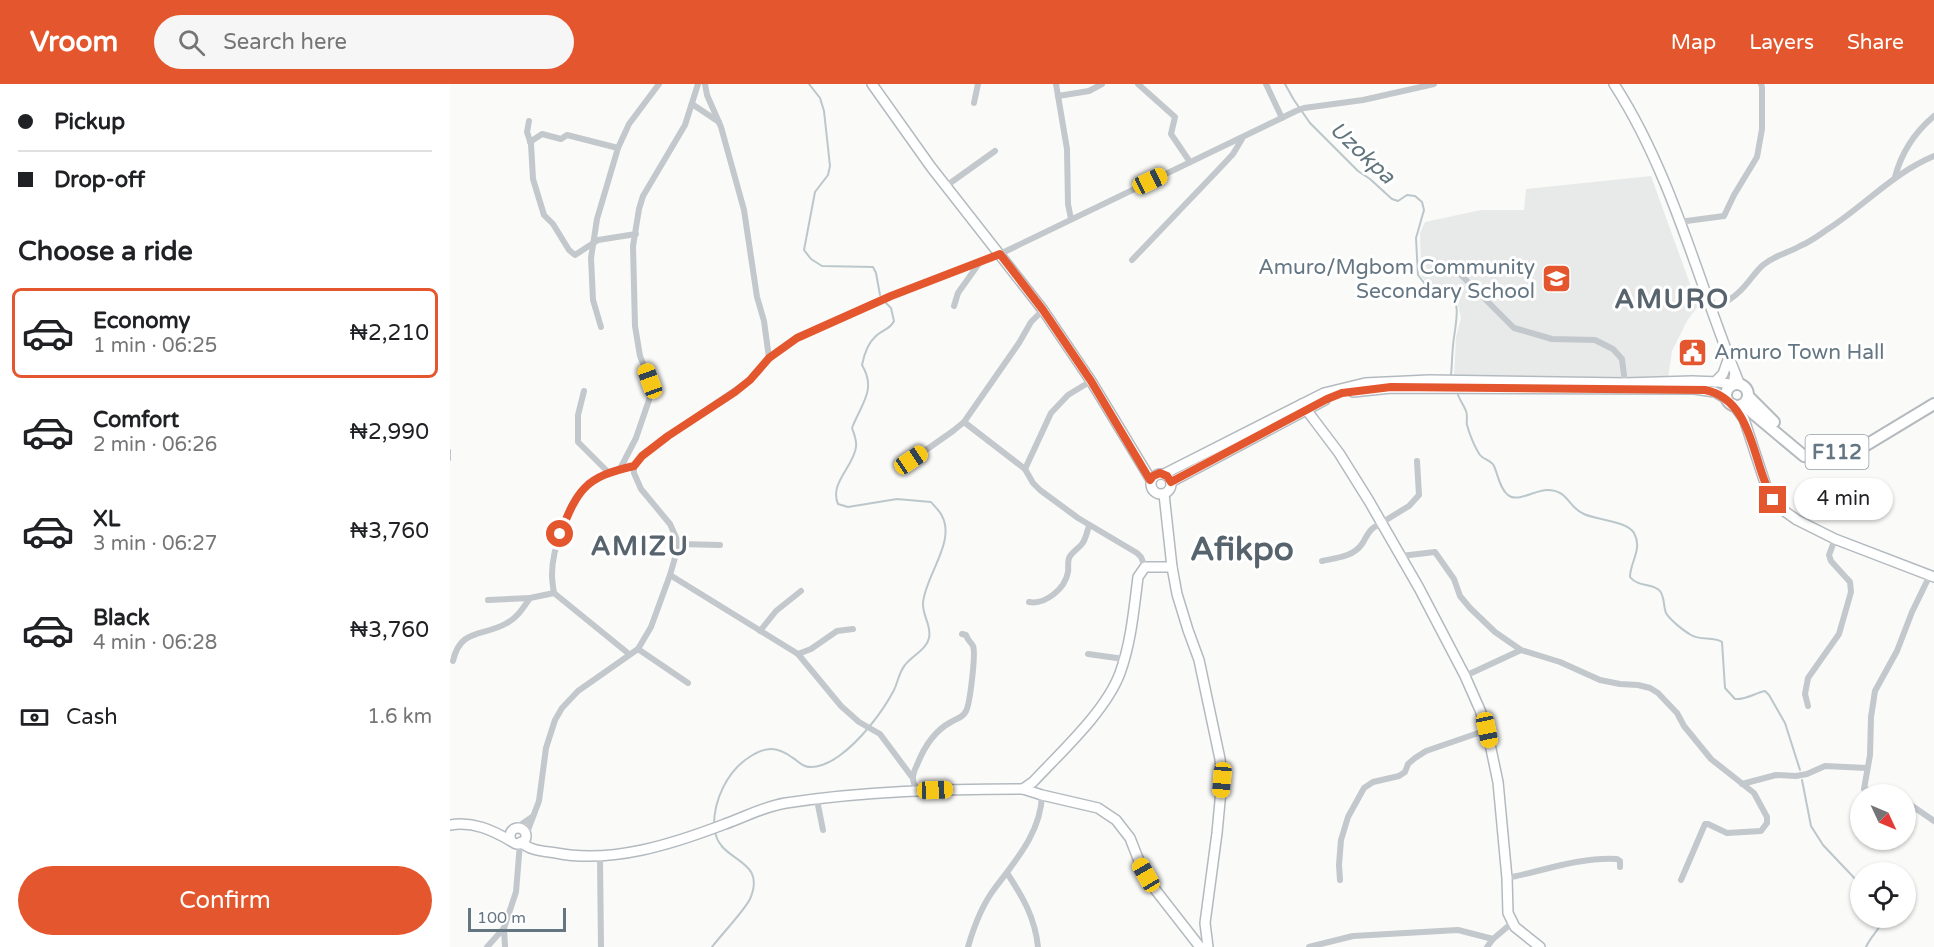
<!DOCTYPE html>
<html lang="en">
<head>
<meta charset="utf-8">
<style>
  :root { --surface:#fff; --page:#f6f6f6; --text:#202124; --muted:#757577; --line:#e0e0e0; --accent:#e4572e }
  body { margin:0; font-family:"Varela Round",sans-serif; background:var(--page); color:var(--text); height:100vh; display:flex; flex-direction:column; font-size:22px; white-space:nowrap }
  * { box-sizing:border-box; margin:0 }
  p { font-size:20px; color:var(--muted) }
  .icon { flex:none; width:33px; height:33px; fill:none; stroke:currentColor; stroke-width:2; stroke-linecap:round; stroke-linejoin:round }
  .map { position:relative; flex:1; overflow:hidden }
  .side { display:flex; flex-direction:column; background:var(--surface); width:450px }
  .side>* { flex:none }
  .hud { display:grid; align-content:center; height:132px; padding:0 18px; background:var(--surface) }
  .needle { width:39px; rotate:134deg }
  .tools { position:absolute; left:1400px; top:700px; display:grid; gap:12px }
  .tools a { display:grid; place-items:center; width:66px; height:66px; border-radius:50%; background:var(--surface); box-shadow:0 2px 4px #0004; font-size:30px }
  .scale { position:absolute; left:18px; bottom:15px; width:98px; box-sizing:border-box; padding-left:6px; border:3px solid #657683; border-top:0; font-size:16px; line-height:21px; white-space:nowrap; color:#657683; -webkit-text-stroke:4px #fff; paint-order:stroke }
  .end { position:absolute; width:27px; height:27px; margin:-14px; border:8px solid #e4572e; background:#fff; box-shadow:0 0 0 3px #fff }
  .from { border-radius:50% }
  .bubble { position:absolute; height:42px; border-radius:21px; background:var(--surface); box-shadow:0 2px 4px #0004; font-size:20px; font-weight:600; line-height:42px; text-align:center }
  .car { position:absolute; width:18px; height:36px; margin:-18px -9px; border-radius:8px; box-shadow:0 0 4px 2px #0007; background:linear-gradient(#f5c518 24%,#345 0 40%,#f5c518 0 76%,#345 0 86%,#f5c518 0) }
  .hud b { display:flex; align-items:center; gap:21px; height:57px; font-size:22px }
  .hud b+b { border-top:2px solid var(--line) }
  .hud i { width:15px; height:15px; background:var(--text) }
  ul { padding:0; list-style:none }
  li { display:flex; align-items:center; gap:18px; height:90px; margin:0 12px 9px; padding:0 6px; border:3px solid transparent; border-radius:9px }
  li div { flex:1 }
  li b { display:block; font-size:22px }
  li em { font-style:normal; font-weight:600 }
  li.selected { border-color:var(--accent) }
  li>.icon { width:54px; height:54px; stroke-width:1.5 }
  h2 { padding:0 18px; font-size:27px; line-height:72px }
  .pay { display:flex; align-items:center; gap:15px; height:66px; padding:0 18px; font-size:22px }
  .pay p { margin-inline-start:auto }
  .action { display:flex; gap:12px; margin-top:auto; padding:12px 18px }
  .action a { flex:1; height:69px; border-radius:36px; background:var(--accent); color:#fff; font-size:24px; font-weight:600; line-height:69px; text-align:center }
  header { display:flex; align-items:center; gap:36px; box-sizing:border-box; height:84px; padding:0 30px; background:var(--accent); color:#fff }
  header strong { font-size:28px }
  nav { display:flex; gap:33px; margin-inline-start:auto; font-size:21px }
  .search { width:420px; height:54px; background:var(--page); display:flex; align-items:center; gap:15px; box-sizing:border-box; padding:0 21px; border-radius:33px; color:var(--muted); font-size:22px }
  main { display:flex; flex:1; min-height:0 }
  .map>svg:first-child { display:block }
  .built { fill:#e8e9e9 }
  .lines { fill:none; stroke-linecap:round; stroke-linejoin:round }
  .stream { stroke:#bbc7cb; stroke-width:2 }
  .secondary-casing { stroke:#b3babf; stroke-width:12 }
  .primary-casing { stroke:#b5babe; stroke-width:14 }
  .street { stroke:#c3c8cc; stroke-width:6 }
  .secondary { stroke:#fff; stroke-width:9 }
  .primary { stroke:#fff; stroke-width:10 }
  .route { stroke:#e4572e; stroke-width:8 }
  .labels { text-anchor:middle; stroke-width:6; stroke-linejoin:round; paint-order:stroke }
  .shield { fill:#fff; stroke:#939fa8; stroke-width:1.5 }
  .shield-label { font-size:20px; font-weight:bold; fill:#657683 }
  .poi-label { font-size:21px; fill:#657683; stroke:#fff; text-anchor:end }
  .water-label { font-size:22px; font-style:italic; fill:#60757c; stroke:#fff }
  .district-label { font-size:27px; font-weight:bold; letter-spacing:1.5px; fill:#57646e; stroke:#fff }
  .town-label { font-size:33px; font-weight:bold; fill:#57646e; stroke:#fff }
</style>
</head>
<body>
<header>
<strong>Vroom</strong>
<div class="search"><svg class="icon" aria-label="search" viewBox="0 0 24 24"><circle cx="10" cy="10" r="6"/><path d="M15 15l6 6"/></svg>Search here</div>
<nav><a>Map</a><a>Layers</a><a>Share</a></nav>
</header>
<main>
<section class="side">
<div class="hud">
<b><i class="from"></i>Pickup</b>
<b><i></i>Drop-off</b>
</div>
<h2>Choose a ride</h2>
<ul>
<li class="selected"><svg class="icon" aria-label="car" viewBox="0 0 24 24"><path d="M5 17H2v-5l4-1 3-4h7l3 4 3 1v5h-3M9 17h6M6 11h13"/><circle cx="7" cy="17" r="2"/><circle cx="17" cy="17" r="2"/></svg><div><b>Economy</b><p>1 min · 06:25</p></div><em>₦2,210</em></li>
<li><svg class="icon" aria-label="car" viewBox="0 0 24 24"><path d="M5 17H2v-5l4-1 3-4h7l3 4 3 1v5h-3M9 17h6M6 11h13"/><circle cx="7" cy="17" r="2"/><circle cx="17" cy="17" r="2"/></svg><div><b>Comfort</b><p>2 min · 06:26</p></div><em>₦2,990</em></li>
<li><svg class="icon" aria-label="car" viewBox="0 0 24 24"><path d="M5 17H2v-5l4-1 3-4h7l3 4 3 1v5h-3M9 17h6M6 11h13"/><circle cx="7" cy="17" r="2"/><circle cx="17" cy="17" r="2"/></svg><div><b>XL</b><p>3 min · 06:27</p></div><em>₦3,760</em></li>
<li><svg class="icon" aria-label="car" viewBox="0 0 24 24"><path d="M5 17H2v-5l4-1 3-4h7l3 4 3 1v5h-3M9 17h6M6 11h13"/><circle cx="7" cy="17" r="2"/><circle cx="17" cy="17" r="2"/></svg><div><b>Black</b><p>4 min · 06:28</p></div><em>₦3,760</em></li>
</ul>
<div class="pay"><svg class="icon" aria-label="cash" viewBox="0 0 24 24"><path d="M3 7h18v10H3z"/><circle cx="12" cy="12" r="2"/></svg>Cash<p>1.6 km</p></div>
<div class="action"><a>Confirm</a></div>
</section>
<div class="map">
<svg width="1484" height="863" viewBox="0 0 1484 863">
  <rect width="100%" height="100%" fill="#fafaf8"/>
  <path class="built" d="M1201,92L1248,222L1237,237L1222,267L1218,294L1102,296L1004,294L1006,253L1011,234L1006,212L1003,206L998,203H988L976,198L971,192L970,149L975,138L1031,126H1074L1076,105Z"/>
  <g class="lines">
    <g class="stream">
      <path d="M359,0L370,14L374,27L380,82L378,91L365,108L354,166L361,175L372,182L423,183L426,189L430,211"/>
      <path d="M835,0L844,16L860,39L908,87L920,95L942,115L948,117L957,111L965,112L972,118L974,126L966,154L968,191L975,200L988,205L999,206C1013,220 1004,245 1003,262C1002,271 1002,281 1001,291"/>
      <path d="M1008,311C1010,316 1014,322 1016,327C1018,332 1016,336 1017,341C1019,349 1025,364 1030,371C1034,376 1041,376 1044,382C1048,391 1050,405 1058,411C1067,419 1085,406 1097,406C1119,406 1117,423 1134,430C1147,436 1177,437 1184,449C1193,465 1180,478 1180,493C1188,503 1201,499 1209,506C1215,511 1213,522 1216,529C1220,536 1234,547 1241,551C1251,557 1263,552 1272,558L1275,604L1285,615C1296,616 1305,609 1315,607L1319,611L1335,639L1350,686"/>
      <path d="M0,366V376"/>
      <path d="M1352,696L1361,742L1373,761L1410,800"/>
      <path d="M264,741C264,716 277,688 298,674C315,662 327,662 343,674C347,676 351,681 355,682C365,686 381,678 389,672C410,657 432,629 444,606C448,598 449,588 455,581C462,572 477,565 479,554C482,542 472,531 473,519C475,492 506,458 492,432C490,427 484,422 481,418L447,415L398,423L388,420C379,399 404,382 406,363C407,356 404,350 402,344C411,320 427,306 412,281C414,271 417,260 425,253C431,246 440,246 444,237L441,224L436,219"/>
      <path d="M262,863C271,851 294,827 300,815C318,773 268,779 265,746"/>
      <path d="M1416,863C1421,852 1430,845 1434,834"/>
    </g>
    <defs>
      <g id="secondary">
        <path d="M422,0L481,83L593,226L641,297L701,396"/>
        <path d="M1164,0C1223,91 1249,202 1290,301"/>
        <path d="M1265,298L1273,290L1279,273"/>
        <path d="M903,308L941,304L1244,305L1265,308L1277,315"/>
        <path d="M852,320L889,369L919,417L969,504L1015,592L1030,626L1037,646L1048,698L1057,794L1058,829L1065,843L1090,863"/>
        <path d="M1283,320L1294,335L1317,405L1330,424L1347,436L1385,455L1484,493"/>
        <circle cx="711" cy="400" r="10"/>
        <path d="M714,390L874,309L915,299L979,296L1175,299L1242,297L1269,298L1283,301L1285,289"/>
        <path d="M721,398L875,316"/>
        <path d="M714,410L722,483L727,510L738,546L749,576L770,675L772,696L767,749L755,839L758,863"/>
        <path d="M573,705L583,698C611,668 656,627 670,589C681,559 684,525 688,493L695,483H722"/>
        <path d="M0,741C23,737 42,746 61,757"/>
        <circle cx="68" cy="752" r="8"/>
        <path d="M71,758C80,767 94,767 106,769C161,780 223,760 275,740C295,733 315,722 336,719C414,707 494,705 573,705L592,711L648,724L666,736L680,754L689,777L704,804L750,863"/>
      </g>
      <g id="primary">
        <circle cx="1287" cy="311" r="11"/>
        <path d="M1298,312L1324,338"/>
        <path d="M1293,321L1354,372L1373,376H1383L1403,369L1484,320"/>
      </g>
    </defs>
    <use href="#secondary" class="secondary-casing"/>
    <use href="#primary" class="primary-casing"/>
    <g class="street">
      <path d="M255,0L257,11L271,43L294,126L307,213L314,237L319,274"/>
      <path d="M606,0L617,65L618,120L621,135"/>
      <path d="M688,0L725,33L721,50L740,78"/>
      <path d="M816,0L832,34"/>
      <path d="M608,12L639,7L652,0"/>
      <path d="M524,19L528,0"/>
      <path d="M242,20L269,38"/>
      <path d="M79,37L77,48L81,60L83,95L94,131L103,140L119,166L125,171L148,156L186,150"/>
      <path d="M80,58L92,50L111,55L117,51L168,64"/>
      <path d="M1445,93C1451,70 1465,48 1484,32"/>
      <path d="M496,102L545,67"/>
      <path d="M1229,138L1274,132L1284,111L1307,73L1312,45V3L1311,0"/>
      <path d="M682,176L769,85L783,70L792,55"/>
      <path d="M1003,183L1064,244L1102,255L1145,256L1163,265L1172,275L1175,299"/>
      <path d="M504,222L508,209L530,178"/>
      <path d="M1262,226C1271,221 1281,216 1289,208C1298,200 1304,189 1313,181C1325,171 1338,169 1350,162C1360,158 1369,151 1378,145C1414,122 1443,89 1484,72"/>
      <path d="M151,243L143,216L141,174L147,135L168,64L179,40L209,0"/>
      <path d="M134,307L128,331V358L158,388"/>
      <path d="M514,338L575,385L583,399L590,406L628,434L687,469L691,473L695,483"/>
      <path d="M170,385L186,354L199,316L201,306L200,297L190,272L185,242L183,162L189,125L193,112L235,41L248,0"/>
      <path d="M449,385L503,347L514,338L569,259L581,238L593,226"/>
      <path d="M575,385L601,329L618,311L641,297"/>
      <path d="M229,460L270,461"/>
      <path d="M951,472L985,468L1004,495L1010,512L1020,524L1045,548L1071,566L1110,578L1150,596L1170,600L1188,601L1200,604L1208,609L1227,629L1234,642L1261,675L1304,709L1317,733V739L1311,747L1277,749L1258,740H1255L1231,796"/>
      <path d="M872,477C886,474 903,473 912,460C916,454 917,449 923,444L959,422L969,411L967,377"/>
      <path d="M220,491L348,570L391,622L409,638L430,650L462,693"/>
      <path d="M38,516L80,514"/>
      <path d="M579,518C595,521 615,505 618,488C619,483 617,480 619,474C622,468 628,465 632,460C636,455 637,447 639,442"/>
      <path d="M310,547L326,527L351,507"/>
      <path d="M188,565L238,599"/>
      <path d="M179,570L104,509C103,503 102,496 102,490C102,468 117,419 134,404C148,390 166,386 184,382"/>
      <path d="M348,570L361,565L387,547L403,545"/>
      <path d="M638,570L674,575"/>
      <path d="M3,577C10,544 33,553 57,539C68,533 73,524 80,514L104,509"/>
      <path d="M1015,592L1071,566"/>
      <path d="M1358,622L1355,610L1358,594L1389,550L1401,508L1400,498L1381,477L1379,471L1385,455"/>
      <path d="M1292,700L1326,691L1346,692L1357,690L1375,682L1417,684"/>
      <path d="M468,707C461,697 462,691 467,681C474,663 484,647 501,638C507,634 513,634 516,627C520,620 526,569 523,562C521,558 518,557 516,551L512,550"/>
      <path d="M1441,711L1414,705L1420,671L1421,633L1425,607L1447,567L1462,528L1480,491"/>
      <path d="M367,716L373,746"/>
      <path d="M1455,717L1484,737"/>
      <path d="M66,744L82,733"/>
      <path d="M75,754L89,717L96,664L105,636L112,624L128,607L188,565L201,543L220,491L229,460L220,440L191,405L184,389V382L192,372L218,352L300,296L326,268L347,254L441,212L550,170L846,27L854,24L913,16L984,0"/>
      <path d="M150,773L151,863"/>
      <path d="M557,789C573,813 585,834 588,863"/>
      <path d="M1057,794C1093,787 1129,773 1167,775L1170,777V783"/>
      <path d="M890,796L889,781L891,756L898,733L914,704L923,698L949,692L955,688L958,680L965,674L976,667L1037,646"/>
      <path d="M37,863L54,844"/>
      <path d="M55,863L54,844L66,808L70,759"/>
      <path d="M518,863C524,842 532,821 545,804C566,776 591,748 592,711"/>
      <path d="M859,863L903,852L1008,846L1043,855"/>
      <path d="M1037,863L1043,855L1062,839"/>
    </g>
    <use href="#secondary" class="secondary"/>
    <use href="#primary" class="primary"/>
  </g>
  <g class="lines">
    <path class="route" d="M110,450C128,405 135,393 184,382L192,372L218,352L285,308L300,296L319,274L347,254L441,212L550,170L593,226L641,297L700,396L703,392L710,389L717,392L721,398L877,315L892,309L941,303L1255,306C1304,316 1302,380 1323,416"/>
  </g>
  <defs>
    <symbol id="school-square" viewBox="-11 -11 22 22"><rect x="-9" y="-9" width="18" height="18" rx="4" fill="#e4572e" stroke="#fff"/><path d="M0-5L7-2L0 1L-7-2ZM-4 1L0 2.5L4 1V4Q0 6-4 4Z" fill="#fff"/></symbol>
    <symbol id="civic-square" viewBox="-11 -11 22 22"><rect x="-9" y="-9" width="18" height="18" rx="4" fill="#e4572e" stroke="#fff"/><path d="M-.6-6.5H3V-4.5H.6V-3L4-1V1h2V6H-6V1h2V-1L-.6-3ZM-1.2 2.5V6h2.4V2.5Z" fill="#fff"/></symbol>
  </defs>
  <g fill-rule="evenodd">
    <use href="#school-square" x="1090" y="178" width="33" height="33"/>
    <use href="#civic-square" x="1226" y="252" width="33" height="33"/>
  </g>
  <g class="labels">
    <rect class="shield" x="1355.5" y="351" width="63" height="34" rx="4.5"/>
    <g class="shield-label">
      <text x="1387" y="375">F112</text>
    </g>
    <g class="poi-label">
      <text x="1085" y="190">Amuro/Mgbom Community<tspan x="1085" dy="24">Secondary School</tspan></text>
      <text x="1264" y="275" text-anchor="start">Amuro Town Hall</text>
    </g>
    <g class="water-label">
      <text transform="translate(913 68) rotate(43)" y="8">Uzokpa</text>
    </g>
    <g class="district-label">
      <text x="1222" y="224">AMURO</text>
      <text x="190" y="471">AMIZU</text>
    </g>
    <g class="town-label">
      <text x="792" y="476">Afikpo</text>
    </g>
  </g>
</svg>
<div class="tools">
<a><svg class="needle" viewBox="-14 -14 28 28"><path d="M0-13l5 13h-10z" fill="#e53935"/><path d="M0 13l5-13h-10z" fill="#757577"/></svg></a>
<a><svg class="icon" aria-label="locate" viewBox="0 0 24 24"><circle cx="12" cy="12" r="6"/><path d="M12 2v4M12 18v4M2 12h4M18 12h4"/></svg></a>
</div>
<div class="scale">100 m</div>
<i class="end from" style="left:110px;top:450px"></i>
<i class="end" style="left:1323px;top:416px"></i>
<div class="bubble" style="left:1344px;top:394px;width:99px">4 min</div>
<i class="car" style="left:700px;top:97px;rotate:65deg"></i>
<i class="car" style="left:200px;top:297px;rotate:340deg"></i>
<i class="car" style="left:461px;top:376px;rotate:56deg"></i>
<i class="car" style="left:1037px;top:646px;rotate:168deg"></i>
<i class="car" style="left:772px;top:696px;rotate:185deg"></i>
<i class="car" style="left:485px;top:706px;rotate:88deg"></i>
<i class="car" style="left:696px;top:791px;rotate:330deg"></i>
</div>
</main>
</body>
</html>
